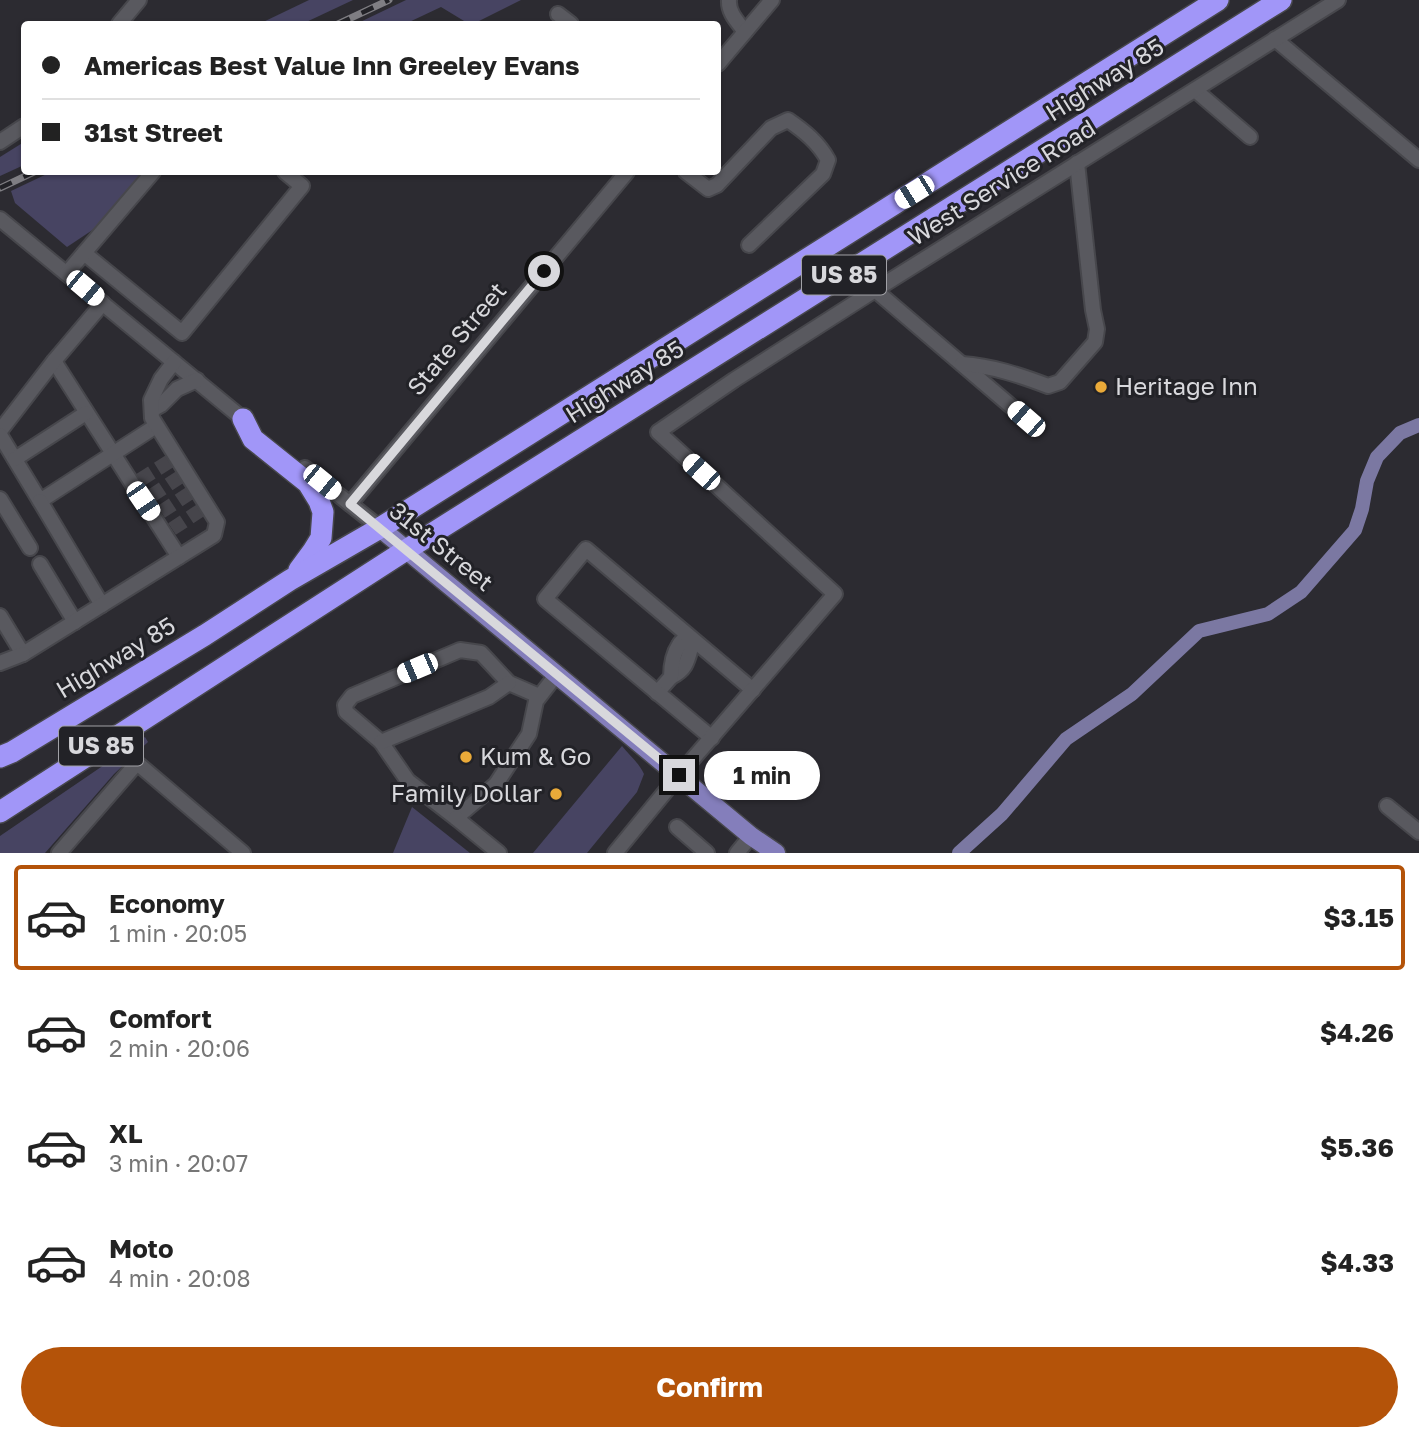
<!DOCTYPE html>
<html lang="en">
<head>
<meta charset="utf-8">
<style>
  :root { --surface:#fff; --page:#f2f2f2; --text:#222; --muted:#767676; --line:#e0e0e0; --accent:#b45309 }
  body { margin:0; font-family:"Golos Text",sans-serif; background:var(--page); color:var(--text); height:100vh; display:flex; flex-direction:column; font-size:26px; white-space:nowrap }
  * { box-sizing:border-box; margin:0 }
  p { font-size:23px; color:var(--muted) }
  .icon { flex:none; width:38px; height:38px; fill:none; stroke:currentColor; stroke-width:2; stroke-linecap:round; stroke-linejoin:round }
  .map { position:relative; height:853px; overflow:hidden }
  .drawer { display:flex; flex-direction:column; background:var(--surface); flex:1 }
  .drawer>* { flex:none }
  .banner { position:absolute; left:21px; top:21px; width:700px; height:154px; border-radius:7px; box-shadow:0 2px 5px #0004; display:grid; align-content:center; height:154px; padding:0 21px; background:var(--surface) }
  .end { position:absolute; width:32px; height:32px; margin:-16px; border:9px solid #d8d8dc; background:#111; box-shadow:0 0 0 4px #111 }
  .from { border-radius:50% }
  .bubble { position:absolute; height:49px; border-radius:24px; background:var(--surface); box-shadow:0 2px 5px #0004; font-size:23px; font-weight:700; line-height:49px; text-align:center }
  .car { position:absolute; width:21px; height:42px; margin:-21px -10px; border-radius:9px; box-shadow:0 0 5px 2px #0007; background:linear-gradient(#fff 24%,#345 0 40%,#fff 0 76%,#345 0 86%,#fff 0) }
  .banner b { display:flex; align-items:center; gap:24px; height:66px; font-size:26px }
  .banner b+b { border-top:2px solid var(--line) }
  .banner i { width:18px; height:18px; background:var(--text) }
  ul { padding:12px 0 0; list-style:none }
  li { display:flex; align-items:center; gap:21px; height:105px; margin:0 14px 10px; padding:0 7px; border:4px solid transparent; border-radius:7px }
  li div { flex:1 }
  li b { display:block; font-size:26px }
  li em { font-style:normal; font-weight:700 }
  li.selected { border-color:var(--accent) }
  li>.icon { width:63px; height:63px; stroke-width:1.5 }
  .action { display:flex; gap:14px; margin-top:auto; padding:14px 21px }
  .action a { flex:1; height:80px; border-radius:42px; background:var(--accent); color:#fff; font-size:28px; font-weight:700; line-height:80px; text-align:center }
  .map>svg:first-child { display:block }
  .green { fill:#474462 }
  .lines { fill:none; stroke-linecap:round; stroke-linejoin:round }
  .canal { stroke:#7b78a2; stroke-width:14 }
  .minor-tunnel { stroke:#46454b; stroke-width:14; stroke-dasharray:14 7; stroke-linecap:butt }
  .minor-casing { stroke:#47474c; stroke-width:18 }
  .major-casing { stroke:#47474c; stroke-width:21 }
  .highway-casing { stroke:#47474c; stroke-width:24 }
  .minor { stroke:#59595f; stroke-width:14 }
  .major { stroke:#847ebb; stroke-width:18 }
  .highway { stroke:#a196f8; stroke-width:21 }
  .rail-casing { stroke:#7f7e83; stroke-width:7 }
  .rail { stroke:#222227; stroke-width:4.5; stroke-dasharray:13; stroke-linecap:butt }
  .route { stroke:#d8d8dc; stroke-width:9 }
  .poi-dot { fill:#eaaa39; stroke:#222227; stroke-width:2.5 }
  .labels { text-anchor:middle; stroke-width:6; stroke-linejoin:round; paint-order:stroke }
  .shield { fill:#222227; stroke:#a1a1a6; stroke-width:2 }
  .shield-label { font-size:23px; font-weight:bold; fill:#d8d8dc }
  .street-label { font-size:24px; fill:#d8d8dc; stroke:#222227 }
  .poi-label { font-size:24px; fill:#d8d8dc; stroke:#222227; text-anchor:start }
</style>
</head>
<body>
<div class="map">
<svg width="1419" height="853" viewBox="0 0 1419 853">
  <rect width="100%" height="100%" fill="#2c2b31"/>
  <g class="green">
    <path d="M309,0H353L302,24H259Z"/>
    <path d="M406,0H521L473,24H469L441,7L405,24H356Z"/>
    <path d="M24,142V165L0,176V157Z"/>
    <path d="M51,172H147L100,225L67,247L15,203L11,191Z"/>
    <path d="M145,737L148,742L114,774L45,853H0V836Z"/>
    <path d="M622,746C630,756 639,763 644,774L637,792L587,853H533Z"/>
    <path d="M412,807L470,853H393Z"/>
  </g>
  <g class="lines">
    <path class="canal" d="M959,853L1002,814L1066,739L1132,694L1199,631L1268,614L1301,592L1355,530L1362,509L1367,481L1377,457L1400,433L1419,425"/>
    <g class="minor-tunnel">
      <path d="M140,480L170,461"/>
      <path d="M151,496L180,477"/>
      <path d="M161,512L190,493"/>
      <path d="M172,529L201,510"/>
    </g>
    <defs>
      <g id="minor">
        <path d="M729,0C728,13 738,22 745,32"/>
        <path d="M558,14L571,24"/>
        <path d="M119,24L139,0"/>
        <path d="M1275,39L1419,160"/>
        <path d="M718,64L772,0"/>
        <path d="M1195,90L1250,137"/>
        <path d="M0,142L24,126"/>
        <path d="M686,172L708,189L717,185L771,128L788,120C804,131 818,142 828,160L823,174L749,245"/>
        <path d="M0,219L248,423"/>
        <path d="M84,253L182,333L302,186L285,172"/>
        <path d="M67,273L153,172"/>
        <path d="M875,290L1026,419"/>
        <path d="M54,361L179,557"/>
        <path d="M962,364C992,366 1019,375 1048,386L1060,382L1095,342L1097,329L1093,310L1077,163"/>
        <path d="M152,410L161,405L177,389L197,380"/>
        <path d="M0,431L54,361L103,303"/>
        <path d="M0,435L40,501L156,426"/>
        <path d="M15,459L86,413"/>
        <path d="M305,468L380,528"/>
        <path d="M0,499L30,548"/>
        <path d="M40,501L102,605"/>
        <path d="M350,504L627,172"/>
        <path d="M40,564L75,622"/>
        <path d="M0,616L23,654L214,535L217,522L152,418L151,400L161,379L174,362"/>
        <path d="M0,663L23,654"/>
        <path d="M671,677C685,670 687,663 691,648L685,640"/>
        <path d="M657,693L671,677C671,667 673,654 679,645C681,641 685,639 687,635"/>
        <path d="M539,696L509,683L481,653L460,650L352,696L345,705L346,712L381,742L408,781L456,818L496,784L529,734L536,701L557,674"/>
        <path d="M712,738L545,599L586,549L753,690"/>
        <path d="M381,742L489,697L509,683"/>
        <path d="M1387,806L1419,832"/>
        <path d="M456,818L499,853"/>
        <path d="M677,827L707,853"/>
        <path d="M59,853L137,763L243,853"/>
        <path d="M615,853L679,775L835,594L658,432L734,380L875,290L1338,0"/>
        <path d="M737,853L751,836"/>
      </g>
      <path id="major" d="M380,528L751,836L776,853"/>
      <g id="highway">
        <path d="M243,419L253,439L308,483L319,501L323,512L321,538L313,551L299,570"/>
        <path d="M0,757L12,752L205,635L290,580L380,528L1218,0"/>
        <path d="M0,812L406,550L1281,0"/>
      </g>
    </defs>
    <use href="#minor" class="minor-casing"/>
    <use href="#major" class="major-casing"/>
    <use href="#highway" class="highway-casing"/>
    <use href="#minor" class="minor"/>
    <use href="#major" class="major"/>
    <use href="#highway" class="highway"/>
    <defs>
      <g id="rail">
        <path d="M338,24L389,0"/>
        <path d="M0,188L34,172"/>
      </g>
    </defs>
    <use href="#rail" class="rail-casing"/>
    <use href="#rail" class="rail"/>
  </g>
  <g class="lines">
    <path class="route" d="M544,271L350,504L679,775"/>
  </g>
  <g class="poi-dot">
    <circle cx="1101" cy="387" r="7"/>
    <circle cx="466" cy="757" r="7"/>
    <circle cx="556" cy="794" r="7"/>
  </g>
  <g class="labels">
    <g class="shield">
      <rect x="802" y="255.5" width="84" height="39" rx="5"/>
      <rect x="59" y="726.5" width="84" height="39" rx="5"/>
    </g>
    <g class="shield-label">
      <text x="844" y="283">US 85</text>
      <text x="101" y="754">US 85</text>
    </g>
    <g class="street-label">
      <text transform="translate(1105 80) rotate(-32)" y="8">Highway 85</text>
      <text transform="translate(1002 183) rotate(-32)" y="8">West Service Road</text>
      <text transform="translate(457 339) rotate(-50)" y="8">State Street</text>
      <text transform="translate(625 382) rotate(-32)" y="8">Highway 85</text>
      <text transform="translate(441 547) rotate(39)" y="8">31st Street</text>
      <text transform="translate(116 658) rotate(-31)" y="8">Highway 85</text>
    </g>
    <g class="poi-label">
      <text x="1115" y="395">Heritage Inn</text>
      <text x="480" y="765">Kum &amp; Go</text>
      <text x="542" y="802" text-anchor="end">Family Dollar</text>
    </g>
  </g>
</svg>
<i class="end from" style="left:544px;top:271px"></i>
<i class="end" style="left:679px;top:775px"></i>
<div class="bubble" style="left:704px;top:751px;width:116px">1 min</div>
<i class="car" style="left:914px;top:192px;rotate:238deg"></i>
<i class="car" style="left:85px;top:288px;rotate:130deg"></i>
<i class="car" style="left:1026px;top:419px;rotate:311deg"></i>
<i class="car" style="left:701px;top:472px;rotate:312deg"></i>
<i class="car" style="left:322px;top:482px;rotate:129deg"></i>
<i class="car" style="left:143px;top:501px;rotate:146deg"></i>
<i class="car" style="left:417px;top:668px;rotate:247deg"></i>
<div class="banner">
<b><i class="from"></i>Americas Best Value Inn Greeley Evans</b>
<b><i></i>31st Street</b>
</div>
</div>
<section class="drawer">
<ul>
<li class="selected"><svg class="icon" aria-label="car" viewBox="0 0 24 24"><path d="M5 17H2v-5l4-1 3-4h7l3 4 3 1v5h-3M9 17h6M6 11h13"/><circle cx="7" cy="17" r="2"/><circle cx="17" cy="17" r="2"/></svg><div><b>Economy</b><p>1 min · 20:05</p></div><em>$3.15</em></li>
<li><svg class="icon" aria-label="car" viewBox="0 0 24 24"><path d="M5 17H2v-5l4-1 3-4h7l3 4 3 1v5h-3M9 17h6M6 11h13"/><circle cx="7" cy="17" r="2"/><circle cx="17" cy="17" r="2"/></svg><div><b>Comfort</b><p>2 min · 20:06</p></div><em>$4.26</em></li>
<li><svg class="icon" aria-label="car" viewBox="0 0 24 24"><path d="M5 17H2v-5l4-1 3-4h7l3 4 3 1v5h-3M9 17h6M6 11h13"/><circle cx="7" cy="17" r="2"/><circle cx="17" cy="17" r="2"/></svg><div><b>XL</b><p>3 min · 20:07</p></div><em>$5.36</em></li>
<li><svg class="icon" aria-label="car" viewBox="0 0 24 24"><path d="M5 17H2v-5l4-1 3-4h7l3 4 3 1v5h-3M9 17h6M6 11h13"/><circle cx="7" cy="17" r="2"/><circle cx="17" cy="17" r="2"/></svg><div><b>Moto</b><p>4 min · 20:08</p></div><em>$4.33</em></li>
</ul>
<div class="action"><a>Confirm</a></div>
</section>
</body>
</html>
